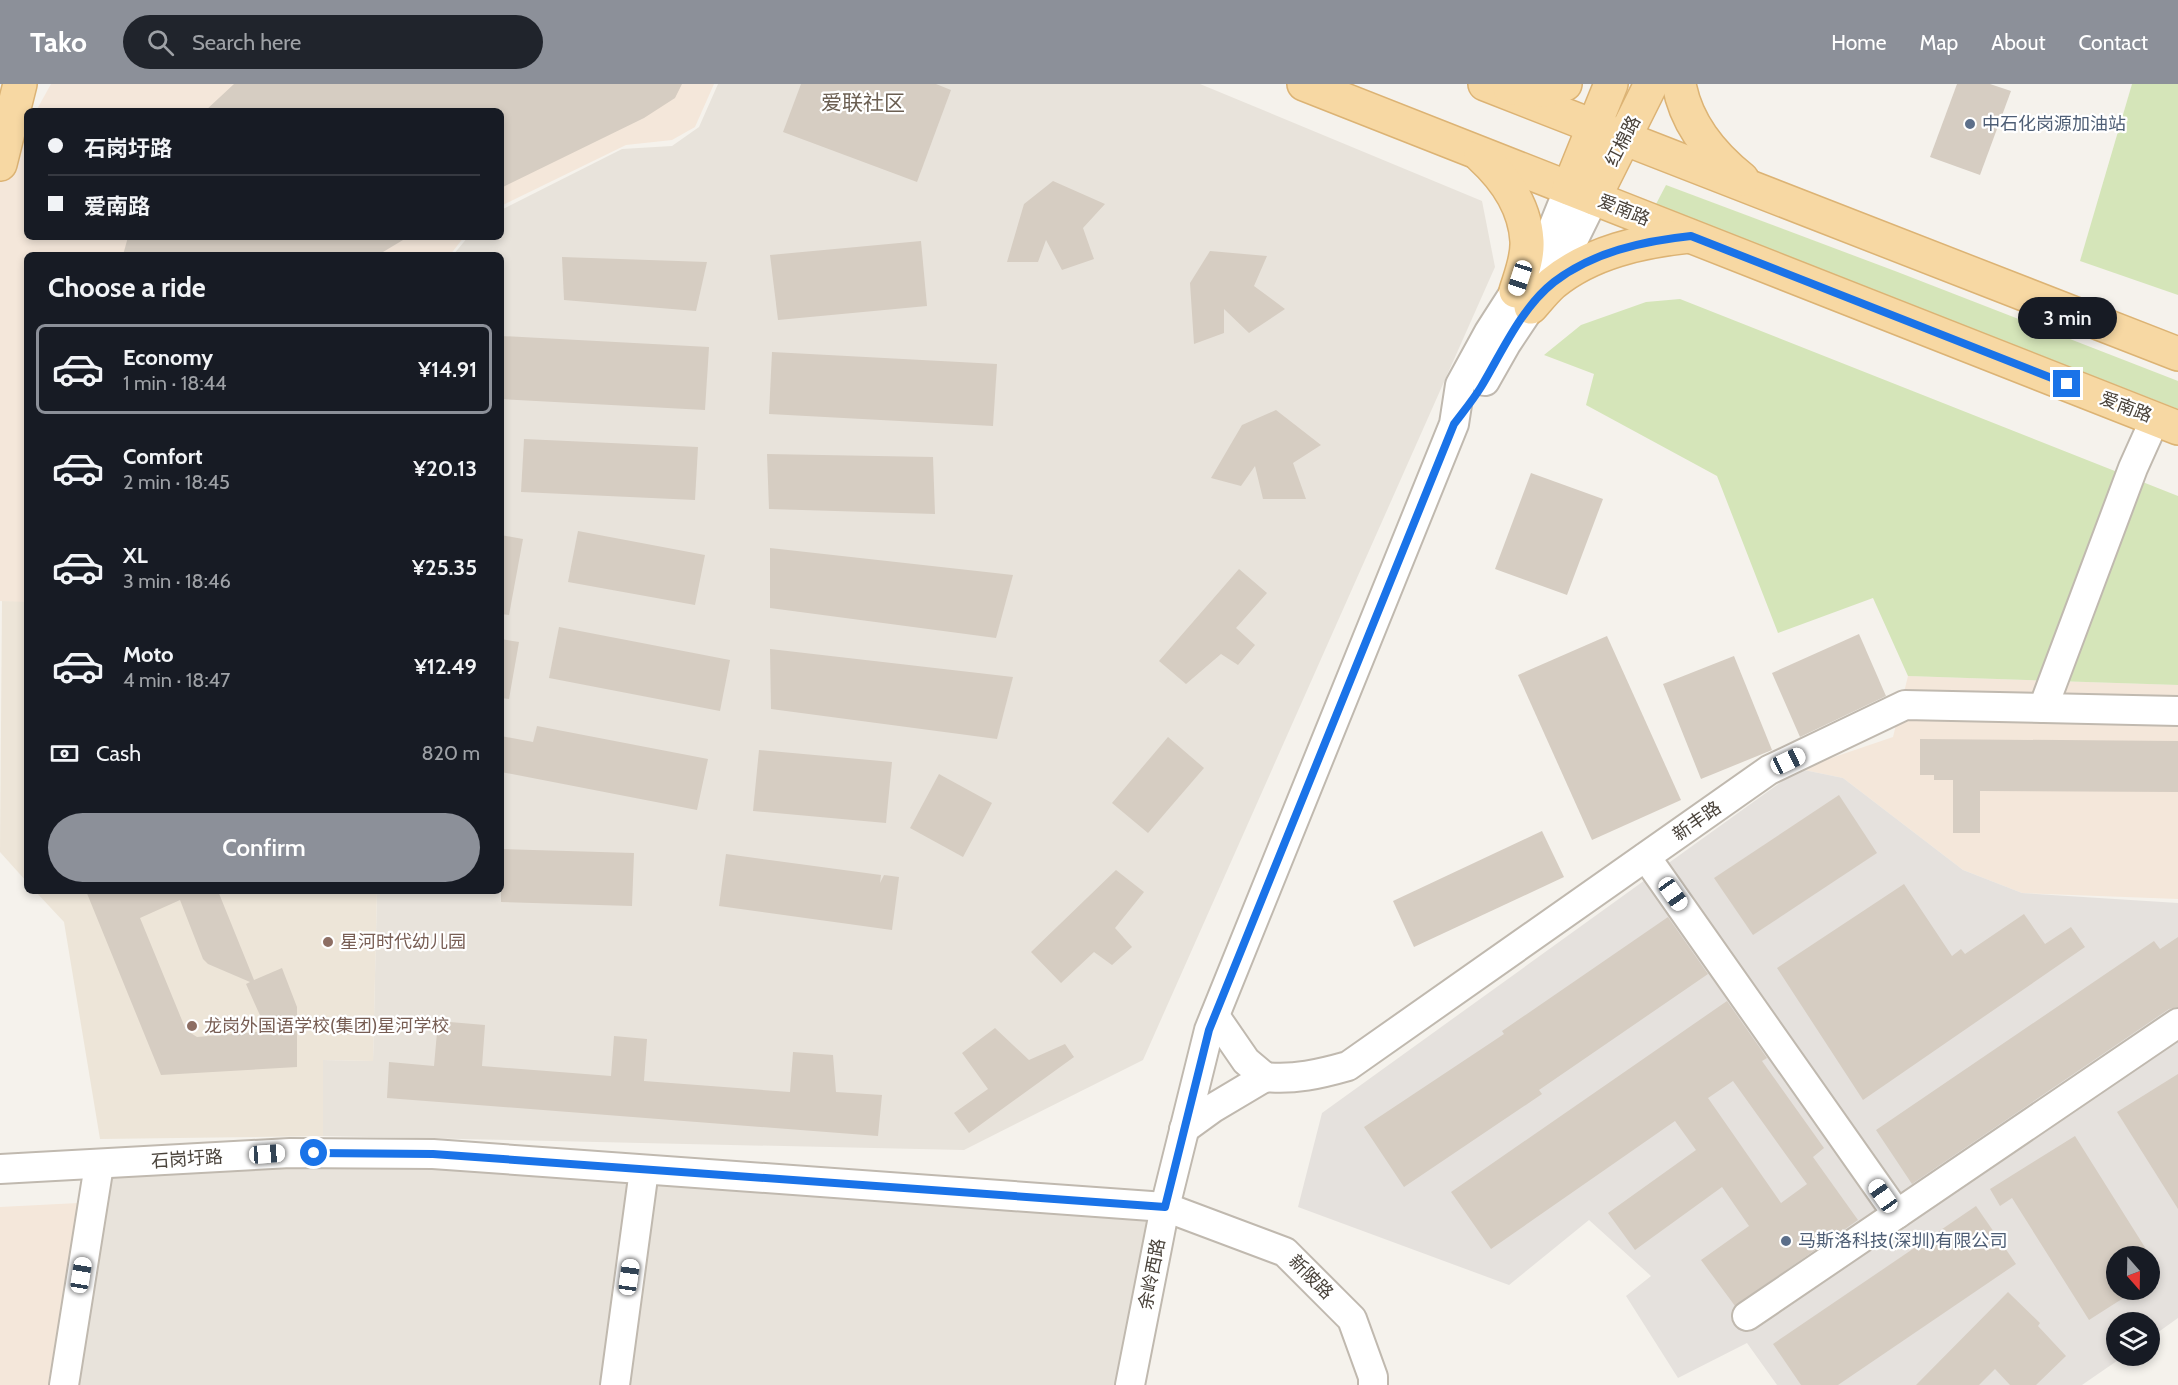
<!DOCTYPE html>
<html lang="en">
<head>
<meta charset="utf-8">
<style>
  :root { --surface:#171b24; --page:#20242c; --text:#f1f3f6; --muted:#9ea1a6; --line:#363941; --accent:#8c9099 }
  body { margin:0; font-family:Cabin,"Noto Sans SC",sans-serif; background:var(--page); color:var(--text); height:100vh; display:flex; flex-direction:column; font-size:22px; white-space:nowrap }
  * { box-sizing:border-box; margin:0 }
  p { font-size:20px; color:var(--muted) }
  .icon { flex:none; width:33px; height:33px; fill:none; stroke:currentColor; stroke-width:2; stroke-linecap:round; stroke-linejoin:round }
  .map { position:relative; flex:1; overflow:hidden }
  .sheet { position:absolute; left:24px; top:168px; width:480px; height:642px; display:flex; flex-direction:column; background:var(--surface); border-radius:9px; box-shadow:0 3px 9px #0003 }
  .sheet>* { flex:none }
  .hud { position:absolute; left:24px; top:24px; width:480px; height:132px; border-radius:9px; box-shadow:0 3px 9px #0003; display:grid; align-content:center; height:132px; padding:0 24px; background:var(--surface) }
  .needle { width:39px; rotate:160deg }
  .controls { position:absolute; left:2106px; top:1162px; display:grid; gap:12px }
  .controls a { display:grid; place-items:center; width:54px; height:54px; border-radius:50%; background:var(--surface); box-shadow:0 3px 9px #0003; font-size:30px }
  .end { position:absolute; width:27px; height:27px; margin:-14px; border:8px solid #1a73e8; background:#fff; box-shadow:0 0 0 3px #fff }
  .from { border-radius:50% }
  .bubble { position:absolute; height:42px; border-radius:21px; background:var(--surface); box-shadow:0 3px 9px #0003; font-size:20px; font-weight:600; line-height:42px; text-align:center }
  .car { position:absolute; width:18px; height:36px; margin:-18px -9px; border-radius:8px; box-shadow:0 0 4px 2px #0007; background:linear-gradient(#fff 24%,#345 0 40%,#fff 0 76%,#345 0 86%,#fff 0) }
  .hud b { display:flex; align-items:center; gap:21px; height:57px; font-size:22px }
  .hud b+b { border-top:2px solid var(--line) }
  .hud i { width:15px; height:15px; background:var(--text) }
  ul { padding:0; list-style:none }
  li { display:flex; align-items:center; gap:18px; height:90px; margin:0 12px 9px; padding:0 12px; border:3px solid transparent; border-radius:9px }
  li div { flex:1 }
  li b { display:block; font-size:22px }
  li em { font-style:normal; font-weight:600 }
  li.on { border-color:var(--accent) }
  li>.icon { width:54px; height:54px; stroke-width:1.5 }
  h2 { padding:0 24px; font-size:27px; line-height:72px }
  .pay { display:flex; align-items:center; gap:15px; height:66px; padding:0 24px; font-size:22px }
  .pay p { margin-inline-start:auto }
  .cta { display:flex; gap:12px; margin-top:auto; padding:12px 24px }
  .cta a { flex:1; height:69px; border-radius:36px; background:var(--accent); color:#fff; font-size:24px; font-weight:600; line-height:69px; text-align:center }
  header { display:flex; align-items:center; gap:36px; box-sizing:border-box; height:84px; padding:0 30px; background:var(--accent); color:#fff }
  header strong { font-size:28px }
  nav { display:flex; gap:33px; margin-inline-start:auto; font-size:21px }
  .search { width:420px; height:54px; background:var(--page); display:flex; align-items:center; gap:15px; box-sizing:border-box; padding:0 21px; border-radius:33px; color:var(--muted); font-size:22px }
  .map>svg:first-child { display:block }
  .residential { fill:#e8e3db }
  .commercial { fill:#f4e7da }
  .industrial { fill:#e5e1dd; fill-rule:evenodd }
  .education { fill:#ede5d8 }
  .green { fill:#d5e5b9 }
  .building { fill:#d6cdc2; fill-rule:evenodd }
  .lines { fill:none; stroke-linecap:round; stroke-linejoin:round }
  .minor-casing { stroke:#c0b9af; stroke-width:32 }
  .major-casing { stroke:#dcb374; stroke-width:36 }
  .minor { stroke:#fff; stroke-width:28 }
  .major { stroke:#f7d8a3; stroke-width:33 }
  .route { stroke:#1a73e8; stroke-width:8 }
  .service-dot { fill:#5c6f8a; stroke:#fff; stroke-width:2 }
  .education-dot { fill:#8d6e63; stroke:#fff; stroke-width:2 }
  .labels { text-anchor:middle; stroke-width:4.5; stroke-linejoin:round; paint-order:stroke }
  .service-label { font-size:18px; fill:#4e5e75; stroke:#fff; text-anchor:start }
  .street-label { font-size:18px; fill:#49423a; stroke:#fff }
  .education-label { font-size:18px; fill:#785e54; stroke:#fff; text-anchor:start }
  .quarter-label { font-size:21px; fill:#6b5f52; stroke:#fff }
</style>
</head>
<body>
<header>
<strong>Tako</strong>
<div class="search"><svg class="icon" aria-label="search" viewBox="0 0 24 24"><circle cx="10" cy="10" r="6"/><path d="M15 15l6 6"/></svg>Search here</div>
<nav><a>Home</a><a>Map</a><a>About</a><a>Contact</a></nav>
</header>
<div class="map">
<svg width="2178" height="1301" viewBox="0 0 2178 1301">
  <rect width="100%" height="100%" fill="#f5f2ec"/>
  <g class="residential">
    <path d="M718,0H1200L1482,117L1495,183L1143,976L964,1066L323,1052V976L373,977L377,807H501V171H453L468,153H501V126L622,65L672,62L699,43Z"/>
    <path d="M381,1078L1165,1123L1130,1301H68L109,1090Z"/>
  </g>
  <g class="commercial">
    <path d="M51,0H714L695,43L672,56L626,61L501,122V27H36Z"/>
    <path d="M27,44V153H464L450,171H27V519L0,517V92Z"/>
    <path d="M1908,592L2178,601V815L2022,809L1963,786L1843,694L1799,685L1893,653Z"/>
    <path d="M78,1119L48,1301H0V1123Z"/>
  </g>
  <path class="industrial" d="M1799,685L1843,694L1963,786L2022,809L2178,819V1234L2150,1254V1239H2116V1272H2124L2082,1301H1777L1747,1259L1678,1294L1626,1212L1651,1192L1589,1136L1509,1201L1298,1123L1322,1029ZM2116,1173H2150V1206H2116Z"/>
  <g class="education">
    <path d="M2,517L27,518V798L0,768Z"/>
    <path d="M35,807H377L373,977L323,976V1052L100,1055L64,838Z"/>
  </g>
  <g class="green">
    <path d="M2132,0H2178V211L2080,177Z"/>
    <path d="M1666,101L1895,187L2178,297V325L1655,122Z"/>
    <path d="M1680,215L2178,412V601L1908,592L1873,514L1778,549L1717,392L1586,321L1594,290L1544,271L1581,241L1646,218Z"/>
  </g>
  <g class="building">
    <path d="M234,0H682L675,14L644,34L501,104V27H205Z"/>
    <path d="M801,0H936L951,6L917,98L783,48Z"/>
    <path d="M1957,0H1990L2011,7L1980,91L1930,73Z"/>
    <path d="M1053,97L1105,120L1083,144L1094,175L1062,186L1046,156L1038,178H1007L1024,120Z"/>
    <path d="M128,153H408L378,171H123Z"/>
    <path d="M921,157L927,222L778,236L770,171Z"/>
    <path d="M1210,167L1267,172L1254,202L1285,225L1249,249L1224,225V249L1194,260L1190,199Z"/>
    <path d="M562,173L707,178L696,227L564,216Z"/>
    <path d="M501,252L709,263L705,326L501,315Z"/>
    <path d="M772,268L997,280L993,342L769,330Z"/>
    <path d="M1276,326L1321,361L1293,379L1306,415H1263L1255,382L1241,402L1211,394L1242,341Z"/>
    <path d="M524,355L698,363L695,416L521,408Z"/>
    <path d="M767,370L933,373L935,430L769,425Z"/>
    <path d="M1531,389L1603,415L1567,511L1495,485Z"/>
    <path d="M578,447L705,471L695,521L568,498Z"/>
    <path d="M501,451L523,455L509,531L501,530Z"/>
    <path d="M770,464L1013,491L996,554L770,524Z"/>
    <path d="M1239,485L1267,509L1236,544L1255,561L1238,581L1221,570L1186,600L1159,577Z"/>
    <path d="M559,543L730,576L720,627L549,594Z"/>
    <path d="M1859,550L1886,612L1800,653L1772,589Z"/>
    <path d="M1607,552L1681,716L1592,756L1518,591Z"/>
    <path d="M501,555L519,558L509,615L501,614Z"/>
    <path d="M770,565L1013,593L997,655L771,625Z"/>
    <path d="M1734,572L1772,666L1701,695L1663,600Z"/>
    <path d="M537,642L708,675L697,726L501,688V652L533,658Z"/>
    <path d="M1168,653L1204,684L1148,749L1112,719Z"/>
    <path d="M1920,655L2178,657V708L1980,707V749H1953V696H1934V691H1920Z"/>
    <path d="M759,666L892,678L886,739L753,727Z"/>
    <path d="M939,690L992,719L963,773L910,744Z"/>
    <path d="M1839,711L1877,769L1753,851L1714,794Z"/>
    <path d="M1542,747L1564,793L1414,863L1393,817Z"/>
    <path d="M501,765L634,769L632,822L501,818Z"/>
    <path d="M726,770L881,791L880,799L884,791L899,793L892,846L719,822Z"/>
    <path d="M1116,786L1144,808L1115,844L1132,863L1112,881L1094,868L1061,899L1031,868Z"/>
    <path d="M1904,800L1952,872L1961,865L1965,870L2024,830L2045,860L2071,843L2085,863L1863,1016L1777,884Z"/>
    <path d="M86,807H218L254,896L282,884L297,923V983L161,991ZM180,816L203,875L208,880L250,898L246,900L267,947L197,953L186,946L140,834Z"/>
    <path d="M1668,833L1708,890L1539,1006L1542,1010L1404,1103L1364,1043L1504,950L1502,947Z"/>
    <path d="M2178,853V923L2169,925L1912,1100L1876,1046L2154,857L2160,865Z"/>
    <path d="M1727,917L1767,974L1762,977L1824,1064L1813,1073L1858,1136L1735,1222L1701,1176L1749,1142L1722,1103L1635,1166L1608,1129L1696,1066L1675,1037L1491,1165L1451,1108ZM1733,997L1807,1100L1781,1119L1708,1014Z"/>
    <path d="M438,937L485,941L482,982L611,992L614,952L647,955L644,997L790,1008L793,968L833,971L836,1008L882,1011L878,1052L387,1014L389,978L434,982Z"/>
    <path d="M995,944L1029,976L1065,960L1074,973L969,1049L954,1029L988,1005L962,969Z"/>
    <path d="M2178,990V1125L2117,1028Z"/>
    <path d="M2075,1052L2151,1173H2116V1206H2136L2089,1236L2012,1114L2000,1122L1990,1105Z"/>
    <path d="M1976,1122L2016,1180L1838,1301H1801L1773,1260Z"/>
    <path d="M2008,1208L2040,1239L2038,1242L2066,1272L2036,1301H2010L1995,1285L1979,1301H1916Z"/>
  </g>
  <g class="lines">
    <defs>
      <g id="minor">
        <path d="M1485,297L1506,260L1568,167L1594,114"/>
        <path d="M2043,624L2133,384L2155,335"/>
        <path d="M1646,773L1897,1130"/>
        <path d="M1265,993C1294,996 1320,990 1348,982L1769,686L1905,621L2178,627"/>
        <path d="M1184,1045L1213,1024L1265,993L1246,977L1215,932"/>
        <path d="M0,1085L290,1069L433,1070L1165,1123L1285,1168L1352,1235L1373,1293V1301"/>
        <path d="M1747,1232L2178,939"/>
        <path d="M64,1301L99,1081"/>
        <path d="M615,1301L644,1086"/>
        <path d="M1130,1301L1165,1123L1209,946L1454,340L1460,301L1489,248L1548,156L1569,104"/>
      </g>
      <g id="major">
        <path d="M1304,0L2178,344"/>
        <path d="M1485,0L2178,270"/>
        <path d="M1679,0C1686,39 1712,71 1742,95"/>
        <path d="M1510,4L1543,6L1565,0"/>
        <path d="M1481,72C1505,94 1525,123 1527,157C1528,174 1521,191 1516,207"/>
        <path d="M0,80L20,0"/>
        <path d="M1569,104L1611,0"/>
        <path d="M1594,114L1651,0"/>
        <path d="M1531,223C1538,215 1545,206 1553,199C1591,168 1642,157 1689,152"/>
      </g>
    </defs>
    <use href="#minor" class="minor-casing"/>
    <use href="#major" class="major-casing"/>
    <use href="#minor" class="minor"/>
    <use href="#major" class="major"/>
  </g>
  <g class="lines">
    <path class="route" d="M314,1069L433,1070L1165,1123L1209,946L1454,340C1463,328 1473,316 1481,303C1502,268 1521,224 1554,198C1593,168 1643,157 1691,152L2067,300"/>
  </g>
  <g class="service-dot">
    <circle cx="1970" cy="40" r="6"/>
    <circle cx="1786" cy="1157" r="6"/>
  </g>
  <g class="education-dot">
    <circle cx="328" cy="858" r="6"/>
    <circle cx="192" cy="942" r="6"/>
  </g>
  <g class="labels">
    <g class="service-label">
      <text x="1982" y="46">中石化岗源加油站</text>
      <text x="1798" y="1163">马斯洛科技(深圳)有限公司</text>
    </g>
    <g class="street-label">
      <text transform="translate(1623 57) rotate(-63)" y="6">红棉路</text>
      <text transform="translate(1624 126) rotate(22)" y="6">爱南路</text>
      <text transform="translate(2126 323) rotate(21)" y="6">爱南路</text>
      <text transform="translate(1697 737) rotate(-35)" y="6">新丰路</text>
      <text transform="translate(187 1075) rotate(-4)" y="6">石岗圩路</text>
      <text transform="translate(1152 1190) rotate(-79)" y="6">余岭西路</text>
      <text transform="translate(1311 1193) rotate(45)" y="6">新陂路</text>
    </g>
    <g class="education-label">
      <text x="340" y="864">星河时代幼儿园</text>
      <text x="204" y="948">龙岗外国语学校(集团)星河学校</text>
    </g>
    <g class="quarter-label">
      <text x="863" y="26">爱联社区</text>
    </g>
  </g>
</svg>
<div class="controls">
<a><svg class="needle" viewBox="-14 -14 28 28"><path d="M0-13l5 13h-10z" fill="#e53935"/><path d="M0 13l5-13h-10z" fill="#9ea1a6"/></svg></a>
<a><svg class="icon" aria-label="layers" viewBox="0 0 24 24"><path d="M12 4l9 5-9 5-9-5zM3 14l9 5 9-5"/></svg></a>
</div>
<i class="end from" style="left:314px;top:1069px"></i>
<i class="end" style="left:2067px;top:300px"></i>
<div class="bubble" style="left:2018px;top:213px;width:99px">3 min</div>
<i class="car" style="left:1520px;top:194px;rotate:198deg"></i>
<i class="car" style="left:1788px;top:677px;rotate:65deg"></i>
<i class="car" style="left:1673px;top:810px;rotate:145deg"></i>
<i class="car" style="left:267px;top:1070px;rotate:86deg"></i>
<i class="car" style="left:1883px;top:1112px;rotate:325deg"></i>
<i class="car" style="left:81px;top:1191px;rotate:9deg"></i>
<i class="car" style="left:629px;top:1193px;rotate:8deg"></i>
<div class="hud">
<b><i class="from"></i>石岗圩路</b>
<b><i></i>爱南路</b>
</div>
<section class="sheet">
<h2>Choose a ride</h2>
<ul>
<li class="on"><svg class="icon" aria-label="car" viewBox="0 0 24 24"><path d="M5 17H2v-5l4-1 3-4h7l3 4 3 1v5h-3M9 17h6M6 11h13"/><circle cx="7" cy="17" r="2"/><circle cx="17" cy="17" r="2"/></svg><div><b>Economy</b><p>1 min · 18:44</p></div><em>¥14.91</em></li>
<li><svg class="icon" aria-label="car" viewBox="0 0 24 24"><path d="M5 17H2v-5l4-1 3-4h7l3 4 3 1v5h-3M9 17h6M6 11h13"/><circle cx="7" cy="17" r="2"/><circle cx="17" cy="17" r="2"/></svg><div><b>Comfort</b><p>2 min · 18:45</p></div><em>¥20.13</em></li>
<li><svg class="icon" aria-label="car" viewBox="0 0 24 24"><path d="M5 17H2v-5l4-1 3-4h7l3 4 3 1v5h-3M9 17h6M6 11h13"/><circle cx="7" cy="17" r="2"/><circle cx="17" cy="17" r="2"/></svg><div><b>XL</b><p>3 min · 18:46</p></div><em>¥25.35</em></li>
<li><svg class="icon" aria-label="car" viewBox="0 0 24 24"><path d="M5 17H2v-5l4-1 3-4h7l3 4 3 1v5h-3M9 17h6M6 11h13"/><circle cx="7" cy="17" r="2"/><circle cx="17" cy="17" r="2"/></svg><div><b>Moto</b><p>4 min · 18:47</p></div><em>¥12.49</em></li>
</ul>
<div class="pay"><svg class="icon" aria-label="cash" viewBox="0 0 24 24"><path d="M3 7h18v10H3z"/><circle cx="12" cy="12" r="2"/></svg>Cash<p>820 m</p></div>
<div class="cta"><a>Confirm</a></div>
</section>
</div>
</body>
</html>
